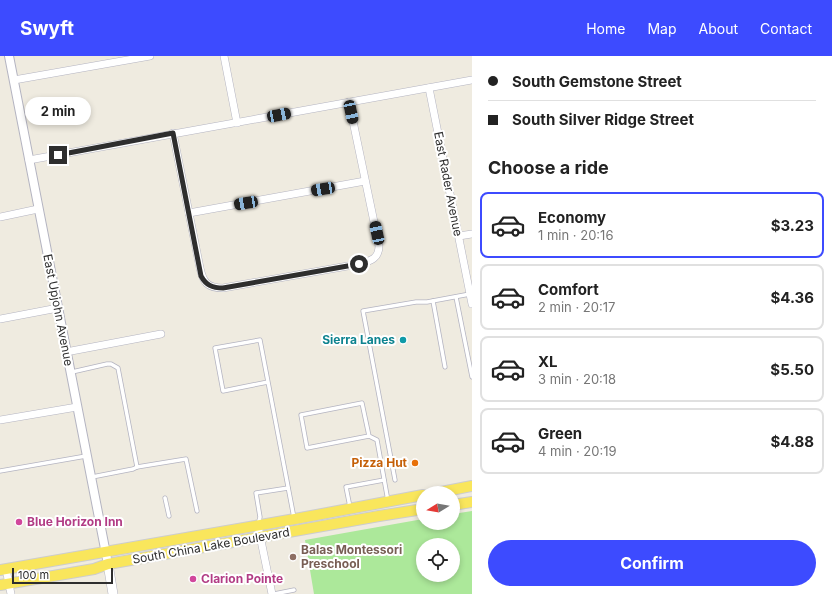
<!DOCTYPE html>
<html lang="en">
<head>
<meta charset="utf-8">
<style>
  :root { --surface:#fff; --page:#f2f2f2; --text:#222; --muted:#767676; --line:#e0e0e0; --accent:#3d4bff }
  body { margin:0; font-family:Inter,sans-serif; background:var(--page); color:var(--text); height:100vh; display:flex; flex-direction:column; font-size:15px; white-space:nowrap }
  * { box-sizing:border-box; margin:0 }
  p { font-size:13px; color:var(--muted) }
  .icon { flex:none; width:22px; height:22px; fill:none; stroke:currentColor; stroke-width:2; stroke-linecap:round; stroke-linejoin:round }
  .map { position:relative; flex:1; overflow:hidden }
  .sheet { display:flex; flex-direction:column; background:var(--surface); width:360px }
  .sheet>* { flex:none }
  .banner { display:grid; align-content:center; height:88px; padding:0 16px; background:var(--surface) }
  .needle { width:26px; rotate:259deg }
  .fabs { position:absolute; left:416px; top:430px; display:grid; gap:8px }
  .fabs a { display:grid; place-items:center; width:44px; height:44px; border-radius:50%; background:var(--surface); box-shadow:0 2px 6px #0003; font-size:20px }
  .scale { position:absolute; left:12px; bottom:10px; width:101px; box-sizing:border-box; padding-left:4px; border:2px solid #2e2e2e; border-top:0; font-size:11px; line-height:14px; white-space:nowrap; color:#2e2e2e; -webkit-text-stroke:3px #fff; paint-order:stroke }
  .end { position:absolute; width:18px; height:18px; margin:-9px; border:5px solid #2e2e2e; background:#fff; box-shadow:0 0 0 2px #fff }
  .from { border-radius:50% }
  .bubble { position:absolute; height:28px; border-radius:14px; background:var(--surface); box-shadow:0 2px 6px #0003; font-size:13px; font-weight:700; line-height:28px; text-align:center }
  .car { position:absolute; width:12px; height:24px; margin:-12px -6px; border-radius:5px; box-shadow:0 0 3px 1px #0007; background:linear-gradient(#222 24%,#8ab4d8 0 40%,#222 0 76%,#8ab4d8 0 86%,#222 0) }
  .banner b { display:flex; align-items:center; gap:14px; height:38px; font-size:15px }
  .banner b+b { border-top:1px solid var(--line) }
  .banner i { width:10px; height:10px; background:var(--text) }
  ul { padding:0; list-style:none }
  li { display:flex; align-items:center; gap:12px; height:66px; margin:0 8px 6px; padding:0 8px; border:2px solid var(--line); border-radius:8px }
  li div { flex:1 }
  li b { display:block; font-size:15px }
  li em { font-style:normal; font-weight:700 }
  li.active { border-color:var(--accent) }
  li>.icon { width:36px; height:36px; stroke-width:1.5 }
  h2 { padding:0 16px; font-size:18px; line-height:48px }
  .action { display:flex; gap:8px; margin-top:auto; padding:8px 16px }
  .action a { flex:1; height:46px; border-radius:24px; background:var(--accent); color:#fff; font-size:16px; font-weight:700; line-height:46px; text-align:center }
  header { display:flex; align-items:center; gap:24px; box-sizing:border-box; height:56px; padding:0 20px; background:var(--accent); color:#fff }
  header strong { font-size:19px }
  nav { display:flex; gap:22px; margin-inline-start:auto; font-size:14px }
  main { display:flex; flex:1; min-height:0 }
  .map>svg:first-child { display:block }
  .green { fill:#ace89a; fill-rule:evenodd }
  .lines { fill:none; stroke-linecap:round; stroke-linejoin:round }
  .service-casing { stroke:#b4b4c1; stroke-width:5 }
  .minor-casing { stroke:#b4b4c1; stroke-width:8 }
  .tertiary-casing { stroke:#b4b4c1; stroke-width:10 }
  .secondary-casing { stroke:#b4b4c1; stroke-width:10 }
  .primary-casing { stroke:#cdcdcd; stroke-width:12 }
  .service { stroke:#fff; stroke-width:3.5 }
  .minor { stroke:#fff; stroke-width:7 }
  .tertiary { stroke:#fff; stroke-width:8 }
  .secondary { stroke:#fff; stroke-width:9 }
  .primary { stroke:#f9e65c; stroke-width:10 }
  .route { stroke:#2e2e2e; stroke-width:5 }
  .culture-dot { fill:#0f9aa8; stroke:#fff; stroke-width:1.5 }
  .food-dot { fill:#e8710a; stroke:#fff; stroke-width:1.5 }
  .hotel-dot { fill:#d1479c; stroke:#fff; stroke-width:1.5 }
  .education-dot { fill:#8d6e63; stroke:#fff; stroke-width:1.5 }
  .labels { text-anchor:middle; stroke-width:4; stroke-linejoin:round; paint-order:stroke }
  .street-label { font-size:12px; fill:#2e2e2e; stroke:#fff }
  .culture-label { font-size:12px; font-weight:bold; fill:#0d838f; stroke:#fff; text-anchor:end }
  .food-label { font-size:12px; font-weight:bold; fill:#c56008; stroke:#fff; text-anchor:end }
  .hotel-label { font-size:12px; font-weight:bold; fill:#b23c85; stroke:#fff; text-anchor:start }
  .education-label { font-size:12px; font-weight:bold; fill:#785e54; stroke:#fff; text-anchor:start }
</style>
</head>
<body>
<header>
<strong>Swyft</strong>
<nav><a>Home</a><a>Map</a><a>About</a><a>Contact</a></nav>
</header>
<main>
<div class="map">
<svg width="472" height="538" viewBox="0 0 472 538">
  <rect width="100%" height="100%" fill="#efebe0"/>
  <path class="green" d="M472,455V538H314L305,484L423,463V467H453V458ZM423,489H453V519H423Z"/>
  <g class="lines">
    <defs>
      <g id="service">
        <path d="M456,241L472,321"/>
        <path d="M433,245L445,311"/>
        <path d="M72,316L107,308H111L118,312L137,411"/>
        <path d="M268,326L223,335L215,292L260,284C271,343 283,402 294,462"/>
        <path d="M369,380L362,347L301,359L307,392L369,380L377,384L388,445"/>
        <path d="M0,415L86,400"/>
        <path d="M92,421L133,413L137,411L186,403L197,455"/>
        <path d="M395,424L363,255L416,246H427L470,238"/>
        <path d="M165,442L169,460"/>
        <path d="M350,451L346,431L384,424"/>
        <path d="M258,469L260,461L256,437L288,432"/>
        <path d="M274,538L294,534"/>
      </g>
      <g id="minor">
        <path d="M224,0L237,67"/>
        <path d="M14,24L150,0"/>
        <path d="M429,32L472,248"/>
        <path d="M173,77L200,212C203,226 207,232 223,232L359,208C370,205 379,203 379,190L349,46"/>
        <path d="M29,104L472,24"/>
        <path d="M189,157L365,125"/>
        <path d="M0,161L38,153"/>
        <path d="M459,180L472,178"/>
        <path d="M0,263L58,252"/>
        <path d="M66,296L161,278"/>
        <path d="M0,364L77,351"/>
        <path d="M258,470L272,538"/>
        <path d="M6,513L11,538"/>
      </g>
      <path id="tertiary" d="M9,0L108,508"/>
      <path id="secondary" d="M108,508L113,538"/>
      <g id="primary">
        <path d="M436,437L472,430"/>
        <path d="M453,449L472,446"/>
        <path d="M0,514L295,463L423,439"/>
        <path d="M0,529L94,513L108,508L379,460L423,453"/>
      </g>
    </defs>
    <use href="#service" class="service-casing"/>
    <use href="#minor" class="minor-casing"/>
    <use href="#tertiary" class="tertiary-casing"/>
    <use href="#secondary" class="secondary-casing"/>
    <use href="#primary" class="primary-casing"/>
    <use href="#service" class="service"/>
    <use href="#minor" class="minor"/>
    <use href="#tertiary" class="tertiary"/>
    <use href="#secondary" class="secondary"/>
    <use href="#primary" class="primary"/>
  </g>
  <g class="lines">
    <path class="route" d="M58,99L173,77L201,220C206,229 212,232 223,232L359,208"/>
  </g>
  <circle class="culture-dot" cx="403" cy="284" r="4"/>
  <circle class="food-dot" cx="415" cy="407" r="4"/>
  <g class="hotel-dot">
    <circle cx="19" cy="466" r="4"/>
    <circle cx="193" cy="523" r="4"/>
  </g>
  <circle class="education-dot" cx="293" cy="501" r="4"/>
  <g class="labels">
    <g class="street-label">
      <text transform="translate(448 128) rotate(79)" y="4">East Rader Avenue</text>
      <text transform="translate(58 254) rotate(79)" y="4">East Upjohn Avenue</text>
      <text transform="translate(211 490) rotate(-10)" y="4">South China Lake Boulevard</text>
    </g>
    <g class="culture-label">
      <text x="395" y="288">Sierra Lanes</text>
    </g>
    <g class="food-label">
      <text x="407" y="411">Pizza Hut</text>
    </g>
    <g class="hotel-label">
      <text x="27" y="470">Blue Horizon Inn</text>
      <text x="201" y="527">Clarion Pointe</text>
    </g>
    <g class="education-label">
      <text x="301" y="498">Balas Montessori<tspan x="301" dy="14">Preschool</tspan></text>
    </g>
  </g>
</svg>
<div class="fabs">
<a><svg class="needle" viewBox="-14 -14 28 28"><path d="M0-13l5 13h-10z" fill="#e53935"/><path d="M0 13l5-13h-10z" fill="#767676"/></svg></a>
<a><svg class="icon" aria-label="locate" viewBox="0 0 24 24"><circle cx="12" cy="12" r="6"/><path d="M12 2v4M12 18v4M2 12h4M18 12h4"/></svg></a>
</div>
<div class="scale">100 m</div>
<i class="end from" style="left:359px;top:208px"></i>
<i class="end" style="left:58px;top:99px"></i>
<div class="bubble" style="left:25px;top:41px;width:66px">2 min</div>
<i class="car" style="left:351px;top:56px;rotate:168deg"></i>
<i class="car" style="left:279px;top:59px;rotate:79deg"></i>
<i class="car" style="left:323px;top:133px;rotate:260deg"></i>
<i class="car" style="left:246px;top:147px;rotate:260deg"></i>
<i class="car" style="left:377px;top:177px;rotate:348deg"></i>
</div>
<section class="sheet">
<div class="banner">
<b><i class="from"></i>South Gemstone Street</b>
<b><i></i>South Silver Ridge Street</b>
</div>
<h2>Choose a ride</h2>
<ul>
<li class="active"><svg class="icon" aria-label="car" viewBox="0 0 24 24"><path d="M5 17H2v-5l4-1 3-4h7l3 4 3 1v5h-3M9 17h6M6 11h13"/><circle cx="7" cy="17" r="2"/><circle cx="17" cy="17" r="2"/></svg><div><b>Economy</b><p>1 min · 20:16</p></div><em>$3.23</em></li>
<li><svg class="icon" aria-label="car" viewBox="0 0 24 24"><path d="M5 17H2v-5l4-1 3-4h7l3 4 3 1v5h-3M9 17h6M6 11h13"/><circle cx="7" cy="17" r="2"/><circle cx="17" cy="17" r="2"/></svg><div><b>Comfort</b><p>2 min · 20:17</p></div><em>$4.36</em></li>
<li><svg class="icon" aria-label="car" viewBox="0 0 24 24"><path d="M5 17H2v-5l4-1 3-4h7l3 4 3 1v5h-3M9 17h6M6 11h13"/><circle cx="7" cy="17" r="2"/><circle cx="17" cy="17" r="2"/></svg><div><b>XL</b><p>3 min · 20:18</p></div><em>$5.50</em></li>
<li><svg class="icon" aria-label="car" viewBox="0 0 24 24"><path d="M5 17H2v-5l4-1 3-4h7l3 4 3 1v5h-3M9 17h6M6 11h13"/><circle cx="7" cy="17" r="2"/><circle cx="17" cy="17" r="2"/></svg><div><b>Green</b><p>4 min · 20:19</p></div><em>$4.88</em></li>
</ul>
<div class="action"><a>Confirm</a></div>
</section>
</main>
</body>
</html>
